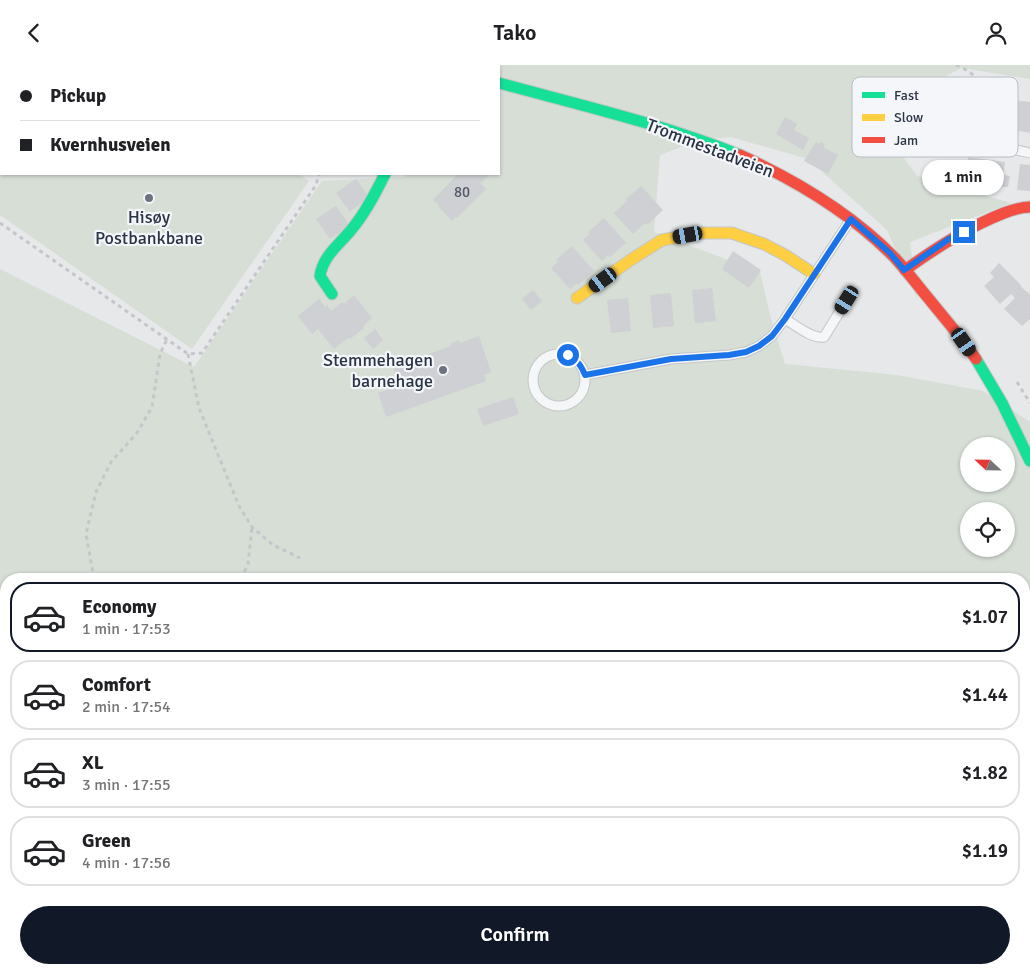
<!DOCTYPE html>
<html lang="en">
<head>
<meta charset="utf-8">
<style>
  :root { --surface:#fff; --page:#f6f6f6; --text:#202124; --muted:#757577; --line:#e0e0e0; --accent:#111827 }
  body { margin:0; font-family:Signika,sans-serif; background:var(--page); color:var(--text); height:100vh; display:flex; flex-direction:column; font-size:19px; white-space:nowrap }
  * { box-sizing:border-box; margin:0 }
  p { font-size:16px; color:var(--muted) }
  .icon { flex:none; width:28px; height:28px; fill:none; stroke:currentColor; stroke-width:2; stroke-linecap:round; stroke-linejoin:round }
  .map { position:relative; flex:1; overflow:hidden }
  .details { position:absolute; left:0px; top:508px; width:1030px; height:401px; display:flex; flex-direction:column; background:var(--surface); border-radius:20px 20px 0 0; box-shadow:0 1px 4px #0004 }
  .details>* { flex:none }
  .banner { position:absolute; left:0px; top:0px; width:500px; height:110px; box-shadow:0 1px 4px #0004; display:grid; align-content:center; height:110px; padding:0 20px; background:var(--surface) }
  .needle { width:32px; rotate:292deg }
  .buttons { position:absolute; left:960px; top:372px; display:grid; gap:10px }
  .buttons a { display:grid; place-items:center; width:55px; height:55px; border-radius:50%; background:var(--surface); box-shadow:0 1px 4px #0004; font-size:25px }
  .end { position:absolute; width:22px; height:22px; margin:-11px; border:6px solid #1a73e8; background:#fff; box-shadow:0 0 0 2px #fff }
  .from { border-radius:50% }
  .bubble { position:absolute; height:35px; border-radius:18px; background:var(--surface); box-shadow:0 1px 4px #0004; font-size:16px; font-weight:600; line-height:35px; text-align:center }
  .car { position:absolute; width:15px; height:30px; margin:-15px -8px; border-radius:6px; box-shadow:0 0 4px 1px #0007; background:linear-gradient(#222 24%,#8ab4d8 0 40%,#222 0 76%,#8ab4d8 0 86%,#222 0) }
  .banner b { display:flex; align-items:center; gap:18px; height:48px; font-size:19px }
  .banner b+b { border-top:1px solid var(--line) }
  .banner i { width:12px; height:12px; background:var(--text) }
  ul { padding:9px 0 0; list-style:none }
  li { display:flex; align-items:center; gap:15px; height:70px; margin:0 10px 8px; padding:0 10px; border:2px solid var(--line); border-radius:20px }
  li div { flex:1 }
  li b { display:block; font-size:19px }
  li em { font-style:normal; font-weight:600 }
  li.current { border-color:var(--accent) }
  li>.icon { width:45px; height:45px; stroke-width:1.5 }
  .button { display:flex; gap:10px; margin-top:auto; padding:10px 20px }
  .button a { flex:1; height:58px; border-radius:30px; background:var(--accent); color:#fff; font-size:20px; font-weight:600; line-height:58px; text-align:center }
  header { display:flex; justify-content:space-between; align-items:center; height:65px; padding:0 20px; background:var(--surface); font-size:22px; font-weight:600 }
  .map>svg:first-child { display:block }
  .green { fill:#d6ded6; fill-rule:evenodd }
  .building { fill:#ced0d3 }
  .lines { fill:none; stroke-linecap:round; stroke-linejoin:round }
  .lane-casing { stroke:#c4c6c8; stroke-width:11 }
  .fast-casing { stroke:#c4c6c8; stroke-width:13 }
  .slow-casing { stroke:#c4c6c8; stroke-width:13 }
  .jam-casing { stroke:#c4c6c8; stroke-width:13 }
  .path { stroke:#c5c6ca; stroke-width:3; stroke-dasharray:4 4; stroke-linecap:butt }
  .lane { stroke:#f5f6f7; stroke-width:9 }
  .fast { stroke:#16e098; stroke-width:11 }
  .slow { stroke:#ffcf43; stroke-width:11 }
  .jam { stroke:#f24e42; stroke-width:11 }
  .route { stroke:#1a73e8; stroke-width:6 }
  .poi-dot { fill:#6c737f; stroke:#f4f6f9; stroke-width:2 }
  .labels { text-anchor:middle; stroke-width:4.5; stroke-linejoin:round; paint-order:stroke }
  .number-label { font-size:15px; fill:#545c69 }
  .street-label { font-size:18px; fill:#2b3445; stroke:#f4f6f9 }
  .poi-label { font-size:18px; fill:#2b3445; stroke:#f4f6f9 }
  .key { fill:#f4f6f9; stroke:#b8bcc3; stroke-width:1 }
  .key-label { font-size:14px; fill:#2b3445 }
</style>
</head>
<body>
<header><svg class="icon" aria-label="back" viewBox="0 0 24 24"><path d="M15 5l-7 7 7 7"/></svg>Tako<svg class="icon" aria-label="person" viewBox="0 0 24 24"><circle cx="12" cy="8" r="4"/><path d="M4 21q1-7 8-7t8 7"/></svg></header>
<div class="map">
<svg width="1030" height="908" viewBox="0 0 1030 908">
  <rect width="100%" height="100%" fill="#e6e8ea"/>
  <g class="green">
    <path d="M10,0H143L145,1H9Z"/>
    <path d="M441,0H1030V14L962,3L871,48L917,111L1011,138L910,177L917,234L887,165L808,94L731,72L700,75L660,90L654,167L760,207L770,250L785,299L897,310L983,326L1030,357V852L1024,850V514H6V902H785L803,908H0V204L194,302L322,116L405,112L407,109H499V1H442ZM969,381H1006V419H969ZM969,446H1006V484H969Z"/>
    <path d="M1,12V109H299L309,116L192,284L0,150V14Z"/>
  </g>
  <g class="building">
    <path d="M1007,34L1030,37V68L1009,64L1011,50H1006Z"/>
    <path d="M785,52L797,59L794,65L809,73L803,85L776,69Z"/>
    <path d="M816,77L819,79L820,77L825,79L823,82L838,90L828,109L804,96Z"/>
    <path d="M968,92L1005,97L1003,110L1010,111L1008,122H1002L1001,123L965,119Z"/>
    <path d="M1020,99L1030,100V126L1017,125Z"/>
    <path d="M458,109H490L480,118L486,124L457,153L456,152L452,156L438,141L439,140L433,135Z"/>
    <path d="M356,114L369,132L350,147L336,128Z"/>
    <path d="M641,121L663,145L647,160L645,158L633,169L614,148L627,136L625,135Z"/>
    <path d="M336,141L350,161L330,174L316,154Z"/>
    <path d="M604,153L626,178L610,192L608,190L602,196L583,175L590,169L588,167Z"/>
    <path d="M572,181L594,206L578,220L577,218L570,224L551,203L558,197L556,195Z"/>
    <path d="M733,186L761,205L749,223L722,204Z"/>
    <path d="M999,198L1021,220L1020,221L1030,229V254L1022,261L1004,244L1015,233L1011,229L1000,239L984,221L994,212L990,208Z"/>
    <path d="M712,223L716,256L695,258L692,225Z"/>
    <path d="M533,225L542,236L531,245L522,234Z"/>
    <path d="M671,228L674,261L653,263L650,230Z"/>
    <path d="M354,230L372,253L363,261L364,263L350,274L348,273L334,284L318,264L312,269L298,251L319,234L325,242L327,240L331,246L342,237L344,239Z"/>
    <path d="M628,233L631,266L611,268L607,235Z"/>
    <path d="M375,264L383,275L373,284L364,273Z"/>
    <path d="M479,271L491,307L484,310L486,316L386,352L378,328L399,321L393,302L451,281L450,279L459,275L460,278Z"/>
    <path d="M513,332L519,349L483,361L477,344Z"/>
  </g>
  <g class="lines">
    <defs>
      <g id="lane">
        <path d="M985,56L994,80L1030,88"/>
        <path d="M785,254C795,260 812,274 824,272L847,235"/>
        <circle cx="559" cy="315" r="26"/>
        <path d="M585,310L671,294L729,290L746,287L759,281L772,271L785,254L851,154"/>
      </g>
      <g id="fast">
        <path d="M499,18C580,40 662,59 740,90"/>
        <path d="M332,229L320,211C323,189 343,177 355,160C367,145 376,127 385,109"/>
        <path d="M976,294L1002,338L1030,396"/>
      </g>
      <g id="slow">
        <path d="M435,0L440,1"/>
        <path d="M577,233L629,196L662,175L702,168H732L764,179L785,190L814,209"/>
      </g>
      <g id="jam">
        <path d="M740,90C797,116 851,148 895,193C907,206 918,221 929,234C945,254 962,273 976,294"/>
        <path d="M905,205C936,183 968,162 1004,148C1012,145 1020,142 1030,142"/>
      </g>
    </defs>
    <use href="#lane" class="lane-casing"/>
    <use href="#fast" class="fast-casing"/>
    <use href="#slow" class="slow-casing"/>
    <use href="#jam" class="jam-casing"/>
    <g class="path">
      <path d="M383,0L386,1"/>
      <path d="M956,0C965,3 980,13 983,23C985,29 984,38 984,44"/>
      <path d="M0,158L188,289L202,288L316,120L319,109"/>
      <path d="M188,289L199,343L239,441L252,462L273,480L300,493"/>
      <path d="M1017,317L1030,338"/>
      <path d="M94,514L86,469L96,427L111,397L137,368L152,342L160,289L167,274"/>
      <path d="M241,514L248,499L252,462"/>
      <path d="M0,674H6"/>
      <path d="M0,713L6,719"/>
      <path d="M167,902V908"/>
    </g>
    <use href="#lane" class="lane"/>
    <use href="#fast" class="fast"/>
    <use href="#slow" class="slow"/>
    <use href="#jam" class="jam"/>
  </g>
  <g class="lines">
    <path class="route" d="M568,290C577,295 581,300 585,310L671,294L729,290L746,287L759,281L772,271L785,254L851,154L890,188L904,205L949,174L964,167"/>
  </g>
  <g class="poi-dot">
    <circle cx="149" cy="133" r="5"/>
    <circle cx="443" cy="305" r="5"/>
  </g>
  <g class="labels">
    <g class="number-label">
      <text x="462" y="132">80</text>
    </g>
    <g class="street-label">
      <text transform="translate(710 83) rotate(21)" y="6">Trommestadveien</text>
    </g>
    <g class="poi-label">
      <text x="149" y="158">Hisøy<tspan x="149" dy="21">Postbankbane</tspan></text>
      <text x="433" y="301" text-anchor="end">Stemmehagen<tspan x="433" dy="21">barnehage</tspan></text>
    </g>
  </g>
  <rect x="852" y="12" width="166" height="80" rx="8" class="key"/>
  <rect x="862" y="27" width="23" height="6" fill="#16e098"/>
  <rect x="862" y="49" width="23" height="7" fill="#ffcf43"/>
  <rect x="862" y="72" width="23" height="6" fill="#f24e42"/>
  <g class="key-label">
    <text x="894" y="35">Fast</text>
    <text x="894" y="57">Slow</text>
    <text x="894" y="80">Jam</text>
  </g>
</svg>
<div class="buttons">
<a><svg class="needle" viewBox="-14 -14 28 28"><path d="M0-13l5 13h-10z" fill="#e53935"/><path d="M0 13l5-13h-10z" fill="#757577"/></svg></a>
<a><svg class="icon" aria-label="locate" viewBox="0 0 24 24"><circle cx="12" cy="12" r="6"/><path d="M12 2v4M12 18v4M2 12h4M18 12h4"/></svg></a>
</div>
<i class="end from" style="left:568px;top:290px"></i>
<i class="end" style="left:964px;top:167px"></i>
<div class="bubble" style="left:922px;top:95px;width:82px">1 min</div>
<i class="car" style="left:688px;top:170px;rotate:260deg"></i>
<i class="car" style="left:603px;top:215px;rotate:234deg"></i>
<i class="car" style="left:847px;top:235px;rotate:212deg"></i>
<i class="car" style="left:964px;top:277px;rotate:145deg"></i>
<div class="banner">
<b><i class="from"></i>Pickup</b>
<b><i></i>Kvernhusveien</b>
</div>
<section class="details">
<ul>
<li class="current"><svg class="icon" aria-label="car" viewBox="0 0 24 24"><path d="M5 17H2v-5l4-1 3-4h7l3 4 3 1v5h-3M9 17h6M6 11h13"/><circle cx="7" cy="17" r="2"/><circle cx="17" cy="17" r="2"/></svg><div><b>Economy</b><p>1 min · 17:53</p></div><em>$1.07</em></li>
<li><svg class="icon" aria-label="car" viewBox="0 0 24 24"><path d="M5 17H2v-5l4-1 3-4h7l3 4 3 1v5h-3M9 17h6M6 11h13"/><circle cx="7" cy="17" r="2"/><circle cx="17" cy="17" r="2"/></svg><div><b>Comfort</b><p>2 min · 17:54</p></div><em>$1.44</em></li>
<li><svg class="icon" aria-label="car" viewBox="0 0 24 24"><path d="M5 17H2v-5l4-1 3-4h7l3 4 3 1v5h-3M9 17h6M6 11h13"/><circle cx="7" cy="17" r="2"/><circle cx="17" cy="17" r="2"/></svg><div><b>XL</b><p>3 min · 17:55</p></div><em>$1.82</em></li>
<li><svg class="icon" aria-label="car" viewBox="0 0 24 24"><path d="M5 17H2v-5l4-1 3-4h7l3 4 3 1v5h-3M9 17h6M6 11h13"/><circle cx="7" cy="17" r="2"/><circle cx="17" cy="17" r="2"/></svg><div><b>Green</b><p>4 min · 17:56</p></div><em>$1.19</em></li>
</ul>
<div class="button"><a>Confirm</a></div>
</section>
</div>
</body>
</html>
